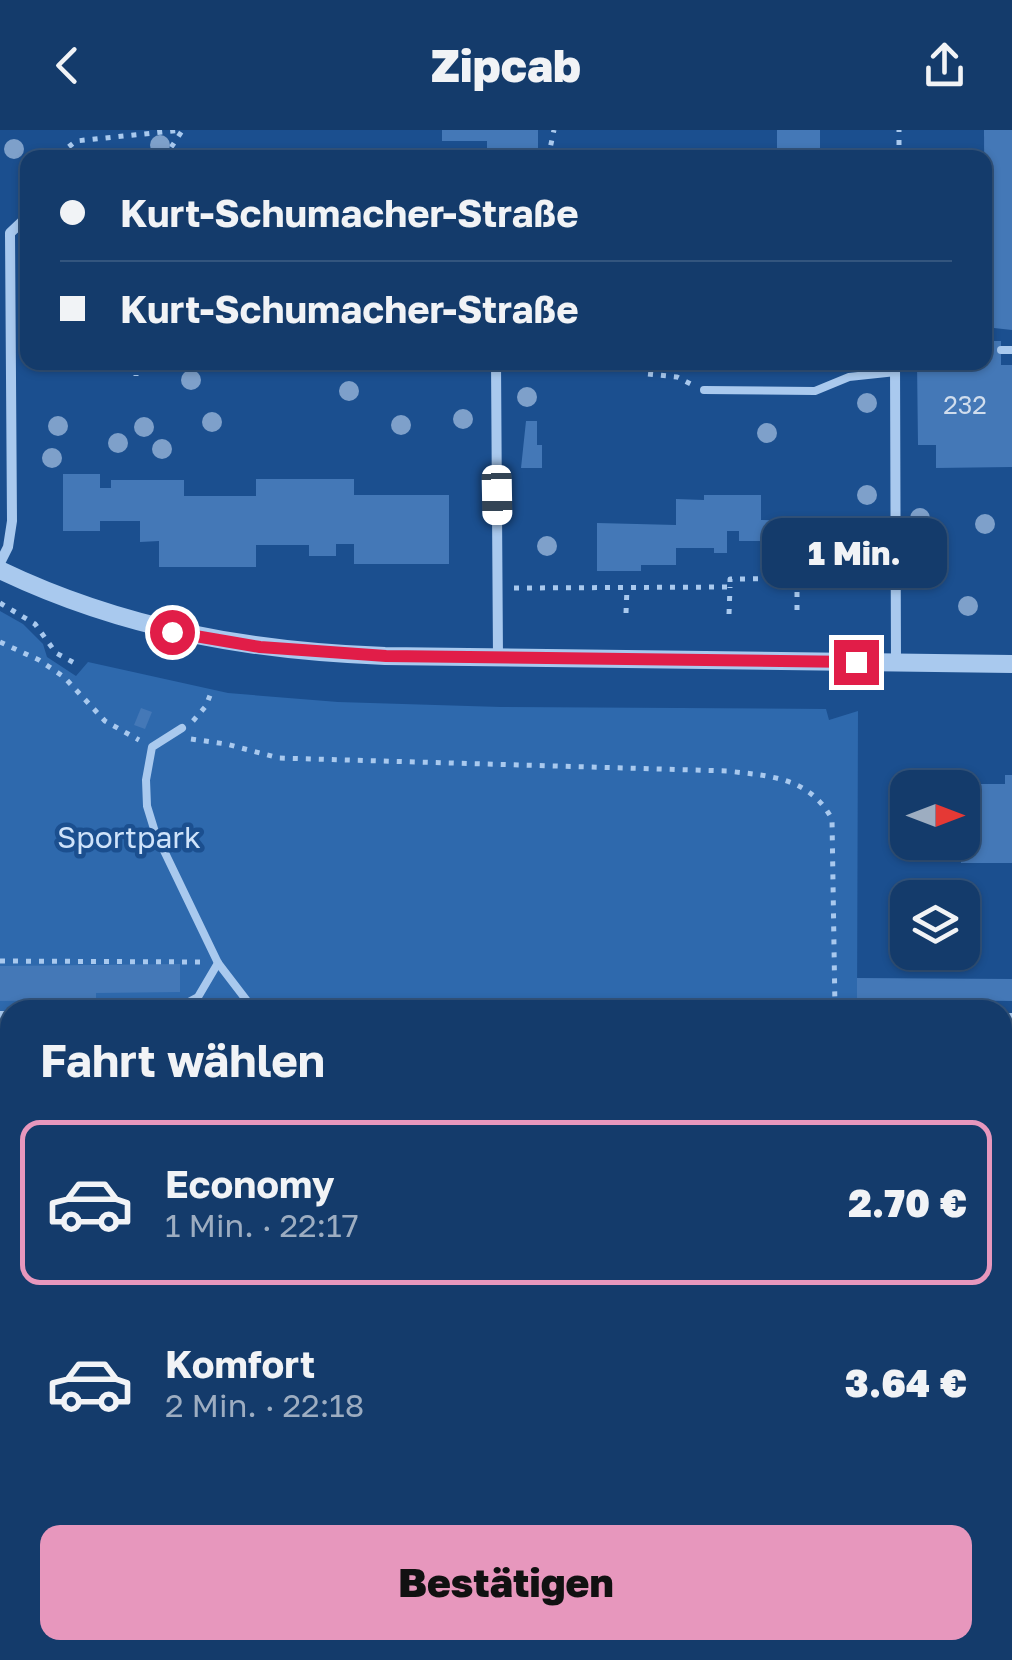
<!DOCTYPE html>
<html lang="de">
<head>
<meta charset="utf-8">
<style>
  :root { --surface:#143b6b; --page:#214673; --text:#f1f3f6; --muted:#9dadc1; --line:#33557e; --accent:#e797bd }
  body { margin:0; font-family:"Golos Text",sans-serif; background:var(--page); color:var(--text); height:100vh; display:flex; flex-direction:column; font-size:38px; white-space:nowrap }
  * { box-sizing:border-box; margin:0 }
  p { font-size:32px; color:var(--muted) }
  .icon { flex:none; width:55px; height:55px; fill:none; stroke:currentColor; stroke-width:2; stroke-linecap:round; stroke-linejoin:round }
  .map { position:relative; flex:1; overflow:hidden }
  .panel { position:absolute; left:0px; top:870px; width:1012px; height:660px; display:flex; flex-direction:column; background:var(--surface); border-radius:30px 30px 0 0; box-shadow:0 2px 8px #0004,0 0 0 2px var(--line) }
  .panel>* { flex:none }
  .top-card { position:absolute; left:20px; top:20px; width:972px; height:220px; border-radius:20px; box-shadow:0 2px 8px #0004,0 0 0 2px var(--line); display:grid; align-content:center; height:220px; padding:0 40px; background:var(--surface) }
  .needle { width:65px; rotate:90deg }
  .buttons { position:absolute; left:890px; top:640px; display:grid; gap:20px }
  .buttons a { display:grid; place-items:center; width:90px; height:90px; border-radius:20px; background:var(--surface); box-shadow:0 2px 8px #0004,0 0 0 2px var(--line); font-size:50px }
  .end { position:absolute; width:45px; height:45px; margin:-22px; border:12px solid #e11d48; background:#fff; box-shadow:0 0 0 5px #fff }
  .from { border-radius:50% }
  .bubble { position:absolute; height:70px; border-radius:20px; background:var(--surface); box-shadow:0 2px 8px #0004,0 0 0 2px var(--line); font-size:32px; font-weight:800; line-height:70px; text-align:center }
  .car { position:absolute; width:30px; height:60px; margin:-30px -15px; border-radius:12px; box-shadow:0 0 8px 2px #0007; background:linear-gradient(#fff 24%,#345 0 40%,#fff 0 76%,#345 0 86%,#fff 0) }
  .top-card b { display:flex; align-items:center; gap:35px; height:95px; font-size:38px }
  .top-card b+b { border-top:2px solid var(--line) }
  .top-card i { width:25px; height:25px; background:var(--text) }
  ul { padding:0; list-style:none }
  li { display:flex; align-items:center; gap:30px; height:165px; margin:0 20px 15px; padding:0 20px; border:5px solid transparent; border-radius:20px }
  li div { flex:1 }
  li b { display:block; font-size:38px }
  li em { font-style:normal; font-weight:800 }
  li.selected { border-color:var(--accent) }
  li>.icon { width:90px; height:90px; stroke-width:1.5 }
  h2 { padding:0 40px; font-size:45px; line-height:120px }
  .cta { display:flex; gap:20px; margin-top:auto; padding:20px 40px }
  .cta a { flex:1; height:115px; border-radius:20px; background:var(--accent); color:#111; font-size:40px; font-weight:800; line-height:115px; text-align:center }
  header { display:flex; justify-content:space-between; align-items:center; height:130px; padding:0 40px; background:var(--surface); font-size:45px; font-weight:800 }
  .map>svg:first-child { display:block }
  .green { fill:#2e69ad }
  .building { fill:#4478b7 }
  .lines { fill:none; stroke-linecap:round; stroke-linejoin:round }
  .path { stroke:#a9c9ee; stroke-width:5; stroke-dasharray:5 8; stroke-linecap:butt }
  .service { stroke:#a9c9ee; stroke-width:8 }
  .minor { stroke:#a9c9ee; stroke-width:10 }
  .tertiary { stroke:#a9c9ee; stroke-width:18 }
  .tree { fill:#7ea0ca }
  .route { stroke:#e11d48; stroke-width:12 }
  .labels { text-anchor:middle; stroke-width:9; stroke-linejoin:round; paint-order:stroke }
  .number-label { font-size:25px; fill:#d0dded }
  .park-label { font-size:30px; fill:#cfe3fa; stroke:#1b4f8f }
</style>
</head>
<body>
<header><svg class="icon" aria-label="back" viewBox="0 0 24 24"><path d="M15 5l-7 7 7 7"/></svg>Zipcab<svg class="icon" aria-label="share" viewBox="0 0 24 24"><path d="M12 15V3M7 8l5-5 5 5M5 13v7h14v-7"/></svg></header>
<div class="map">
<svg width="1012" height="1530" viewBox="0 0 1012 1530">
  <rect width="100%" height="100%" fill="#1b4f8f"/>
  <g class="green">
    <path d="M0,481L23,494L43,514L47,527L76,546L88,532L228,563L338,572L501,577L826,579L829,590L858,581L857,880H10V1520H633V1530H0Z"/>
    <path d="M1002,1127H1012V1530H854V1520H1002Z"/>
  </g>
  <g class="building">
    <path d="M442,0H538V22H487V11H442Z"/>
    <path d="M777,0H820V19H815V28H773V22L777,21Z"/>
    <path d="M984,0H1012V200L985,197Z"/>
    <path d="M985,211H1001V235H1012V337L936,338V315H918L917,232H985Z"/>
    <path d="M526,291H537V315H542V338H521Z"/>
    <path d="M63,344H100V358H111V350H184V366H256V349H354V365H449V434H354V414H336V426H309V415H256V437H159V411L140,412V391H100V401H63Z"/>
    <path d="M704,365H761V390L840,392V432H805V438L761,439V411H739V401H727V423H714V418H676V435H641V441H597V393L676,395V369L704,370Z"/>
    <path d="M141,578L152,582L145,599L134,595Z"/>
    <path d="M1005,645H1012V733H961V654H1005Z"/>
    <path d="M180,834V862L96,863V870L0,871V836Z"/>
    <path d="M857,848L1012,849V871L857,869Z"/>
    <rect x="1002" y="903" width="10" height="22"/>
    <path d="M1002,967L1012,968V1058H1002Z"/>
    <path d="M1002,1330L1012,1335V1414L1002,1413Z"/>
    <rect x="285" y="1520" width="167" height="10"/>
    <rect x="694" y="1520" width="47" height="10"/>
    <path d="M831,1520H866V1524H854V1530H831Z"/>
  </g>
  <g class="lines">
    <g class="path">
      <path d="M63,28L66,19L76,11L182,0"/>
      <path d="M164,28L182,1"/>
      <path d="M548,28L554,0"/>
      <path d="M899,28V0"/>
      <path d="M136,232V246"/>
      <path d="M648,244L677,247L693,255"/>
      <path d="M797,449V484"/>
      <path d="M514,458L730,457V449L880,448"/>
      <path d="M0,473L35,494L56,523L80,536"/>
      <path d="M626,483L627,458"/>
      <path d="M729,484L730,457"/>
      <path d="M0,512L39,530L64,547L105,591L139,610"/>
      <path d="M193,591L206,576L212,560"/>
      <path d="M191,609L226,614L279,628L727,641C770,646 809,647 832,689L835,880"/>
      <path d="M0,831L202,832"/>
      <path d="M0,1270H10"/>
      <path d="M0,1306H10"/>
    </g>
    <g class="service">
      <path d="M1001,220H1012"/>
      <path d="M704,260L815,261L849,247L896,242"/>
      <path d="M182,598L152,617L146,650L147,676L155,702L218,833L254,880"/>
      <path d="M174,880L198,867L218,833"/>
      <path d="M0,885H10"/>
      <path d="M1002,887H1012"/>
      <path d="M0,1372H10"/>
      <path d="M816,1530V1520"/>
    </g>
    <g class="minor">
      <path d="M496,232L498,527"/>
      <path d="M895,232L896,532"/>
      <path d="M0,433L8,417L12,391L10,103L28,86"/>
    </g>
    <path class="tertiary" d="M0,440C123,499 250,521 385,526L1012,534"/>
  </g>
  <g class="tree">
    <circle cx="160" cy="15" r="10"/>
    <circle cx="14" cy="19" r="10"/>
    <circle cx="191" cy="250" r="10"/>
    <circle cx="349" cy="261" r="10"/>
    <circle cx="527" cy="267" r="10"/>
    <circle cx="867" cy="273" r="10"/>
    <circle cx="463" cy="289" r="10"/>
    <circle cx="212" cy="292" r="10"/>
    <circle cx="401" cy="295" r="10"/>
    <circle cx="58" cy="296" r="10"/>
    <circle cx="144" cy="297" r="10"/>
    <circle cx="767" cy="303" r="10"/>
    <circle cx="118" cy="313" r="10"/>
    <circle cx="162" cy="319" r="10"/>
    <circle cx="52" cy="328" r="10"/>
    <circle cx="867" cy="365" r="10"/>
    <circle cx="920" cy="388" r="10"/>
    <circle cx="985" cy="394" r="10"/>
    <circle cx="547" cy="416" r="10"/>
    <circle cx="920" cy="429" r="10"/>
    <circle cx="968" cy="476" r="10"/>
  </g>
  <g class="lines">
    <path class="route" d="M172,502L260,517L386,526L856,532"/>
  </g>
  <g class="labels">
    <g class="number-label">
      <text x="965" y="284">232</text>
    </g>
    <g class="park-label">
      <text x="129" y="718">Sportpark</text>
    </g>
  </g>
</svg>
<div class="buttons">
<a><svg class="needle" viewBox="-14 -14 28 28"><path d="M0-13l5 13h-10z" fill="#e53935"/><path d="M0 13l5-13h-10z" fill="#9dadc1"/></svg></a>
<a><svg class="icon" aria-label="layers" viewBox="0 0 24 24"><path d="M12 4l9 5-9 5-9-5zM3 14l9 5 9-5"/></svg></a>
</div>
<i class="end from" style="left:172px;top:502px"></i>
<i class="end" style="left:856px;top:532px"></i>
<div class="bubble" style="left:762px;top:388px;width:185px">1 Min.</div>
<i class="car" style="left:497px;top:365px;rotate:179deg"></i>
<div class="top-card">
<b><i class="from"></i>Kurt-Schumacher-Straße</b>
<b><i></i>Kurt-Schumacher-Straße</b>
</div>
<section class="panel">
<h2>Fahrt wählen</h2>
<ul>
<li class="selected"><svg class="icon" aria-label="car" viewBox="0 0 24 24"><path d="M5 17H2v-5l4-1 3-4h7l3 4 3 1v5h-3M9 17h6M6 11h13"/><circle cx="7" cy="17" r="2"/><circle cx="17" cy="17" r="2"/></svg><div><b>Economy</b><p>1 Min. · 22:17</p></div><em>2.70 €</em></li>
<li><svg class="icon" aria-label="car" viewBox="0 0 24 24"><path d="M5 17H2v-5l4-1 3-4h7l3 4 3 1v5h-3M9 17h6M6 11h13"/><circle cx="7" cy="17" r="2"/><circle cx="17" cy="17" r="2"/></svg><div><b>Komfort</b><p>2 Min. · 22:18</p></div><em>3.64 €</em></li>
</ul>
<div class="cta"><a>Bestätigen</a></div>
</section>
</div>
</body>
</html>
